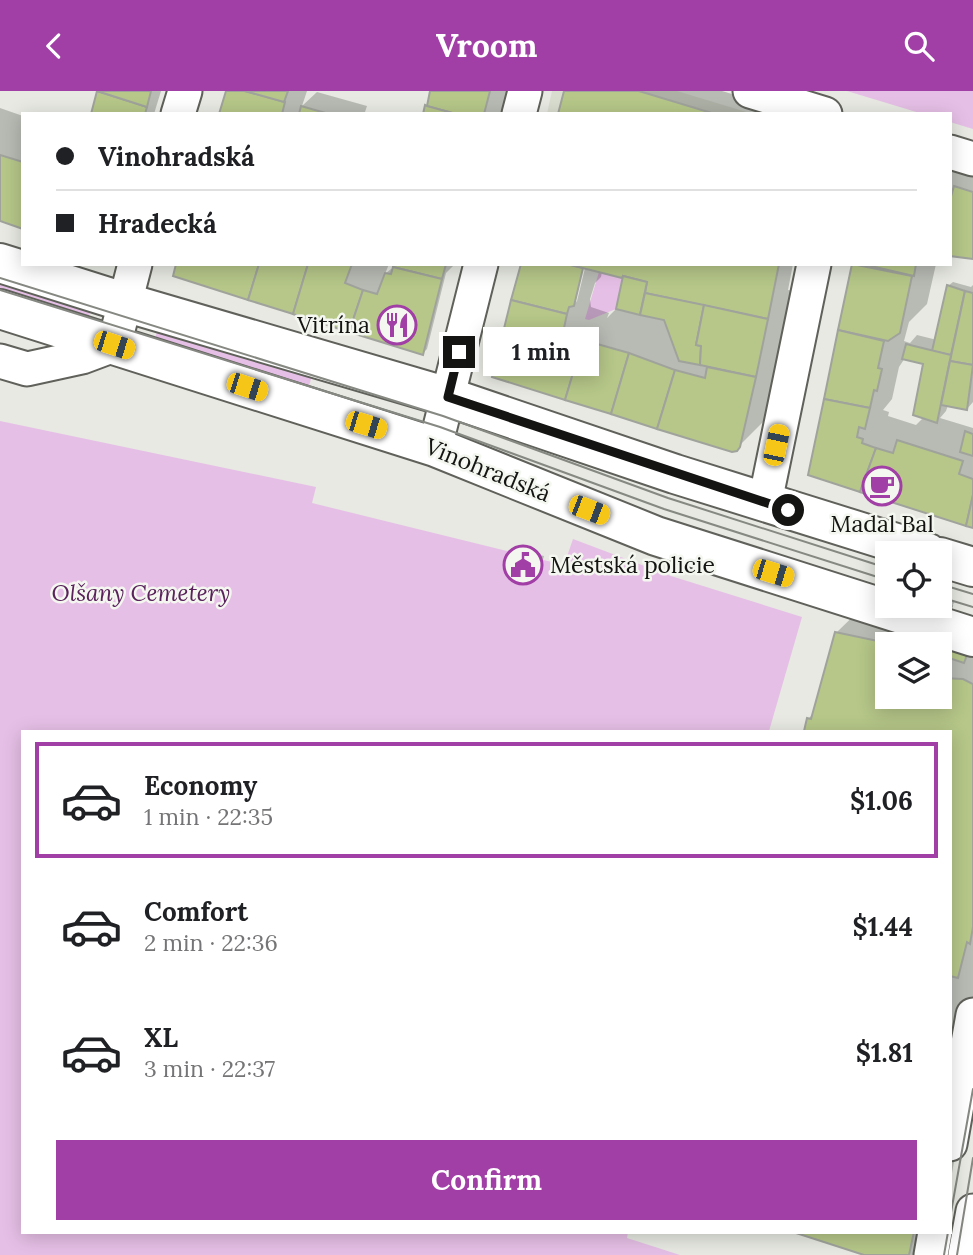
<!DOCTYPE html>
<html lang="en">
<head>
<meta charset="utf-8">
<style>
  :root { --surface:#fff; --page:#f6f6f6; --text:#202124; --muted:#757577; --line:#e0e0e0; --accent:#a13fa6 }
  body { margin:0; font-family:Lora,serif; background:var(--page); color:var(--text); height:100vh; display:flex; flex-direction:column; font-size:26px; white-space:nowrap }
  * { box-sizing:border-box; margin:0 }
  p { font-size:23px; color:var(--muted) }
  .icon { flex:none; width:38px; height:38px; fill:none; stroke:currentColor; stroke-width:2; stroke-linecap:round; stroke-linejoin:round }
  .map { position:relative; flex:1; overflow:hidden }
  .drawer { position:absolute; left:21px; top:639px; width:931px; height:504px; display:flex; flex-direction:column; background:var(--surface); border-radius:0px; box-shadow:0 4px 18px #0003 }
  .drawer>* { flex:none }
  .top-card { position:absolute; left:21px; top:21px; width:931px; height:154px; border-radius:0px; box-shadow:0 4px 18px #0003; display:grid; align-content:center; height:154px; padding:0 35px; background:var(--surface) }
  .fabs { position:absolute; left:875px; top:450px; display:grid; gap:14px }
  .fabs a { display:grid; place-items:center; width:77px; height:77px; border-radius:0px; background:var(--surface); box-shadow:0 4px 18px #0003; font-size:35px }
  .end { position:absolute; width:32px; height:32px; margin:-16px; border:9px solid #141512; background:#fff; box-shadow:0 0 0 4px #fff }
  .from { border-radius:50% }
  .bubble { position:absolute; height:49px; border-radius:0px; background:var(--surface); box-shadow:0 4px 18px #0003; font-size:23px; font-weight:800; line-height:49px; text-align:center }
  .car { position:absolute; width:21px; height:42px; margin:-21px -10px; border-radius:9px; box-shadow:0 0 5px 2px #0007; background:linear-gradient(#f5c518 24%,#345 0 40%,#f5c518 0 76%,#345 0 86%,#f5c518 0) }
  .top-card b { display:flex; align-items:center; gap:24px; height:66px; font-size:26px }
  .top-card b+b { border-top:2px solid var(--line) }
  .top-card i { width:18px; height:18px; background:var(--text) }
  ul { padding:12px 0 0; list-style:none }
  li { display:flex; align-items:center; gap:21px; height:116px; margin:0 14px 10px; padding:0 21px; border:4px solid transparent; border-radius:0px }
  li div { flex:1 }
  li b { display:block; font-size:26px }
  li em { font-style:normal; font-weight:800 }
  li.selected { border-color:var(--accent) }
  li>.icon { width:63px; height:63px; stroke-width:1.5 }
  .action { display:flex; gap:14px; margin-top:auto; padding:14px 35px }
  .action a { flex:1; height:80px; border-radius:0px; background:var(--accent); color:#fff; font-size:28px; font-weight:800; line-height:80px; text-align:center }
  header { display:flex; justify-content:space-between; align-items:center; height:91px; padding:0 35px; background:var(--accent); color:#fff; font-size:32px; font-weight:800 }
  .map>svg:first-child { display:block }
  .built { fill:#d9ddcf }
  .green { fill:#e6bfe6; fill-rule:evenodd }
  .shadow { fill:#0003; fill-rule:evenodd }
  .building { fill:#b6c789; stroke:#a0a39c; stroke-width:2 }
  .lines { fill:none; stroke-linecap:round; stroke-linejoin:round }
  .minor-casing { stroke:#5f615a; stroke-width:37 }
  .major-casing { stroke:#5f615a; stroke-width:42 }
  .minor { stroke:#fff; stroke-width:33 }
  .major { stroke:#fff; stroke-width:38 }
  .tram { stroke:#868882; stroke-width:2 }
  .route { stroke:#141512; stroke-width:9 }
  .labels { text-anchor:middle; stroke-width:5; stroke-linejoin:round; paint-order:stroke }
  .poi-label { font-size:23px; fill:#141512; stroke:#f4f7ef; text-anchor:end }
  .street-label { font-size:23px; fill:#141512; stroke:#f4f7ef }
  .park-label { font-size:23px; font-style:italic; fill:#5a215c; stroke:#f4f7ef }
</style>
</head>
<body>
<header><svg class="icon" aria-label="back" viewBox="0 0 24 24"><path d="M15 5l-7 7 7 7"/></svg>Vroom<svg class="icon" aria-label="search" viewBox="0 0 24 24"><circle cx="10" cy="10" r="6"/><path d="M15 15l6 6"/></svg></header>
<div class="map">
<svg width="973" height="1164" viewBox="0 0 973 1164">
  <rect width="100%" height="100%" fill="#e7e9e2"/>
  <path class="built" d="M552,0H677L753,23H547Z"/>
  <g class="green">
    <path d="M847,0H973V38L950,31V23H923Z"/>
    <path d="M0,181L93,211L87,232L0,205Z"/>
    <path d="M599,181L622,187L616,218L589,229L585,228Z"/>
    <path d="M160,231L314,278L308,298L154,251Z"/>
    <path d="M0,330L316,396L312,412L564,474L573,448L671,485L802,526L769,640H23V1141H628L627,1147L680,1164H0ZM509,462L540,470L536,486L505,477Z"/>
  </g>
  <g class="shadow">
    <path d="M99,0H161L154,23H92Z"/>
    <path d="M228,0H307L302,15L317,1L367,15L365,21L371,23H221Z"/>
    <path d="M433,0H509L504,23H422L426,19Z"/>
    <path d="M565,0H722L768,14L838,23H560Z"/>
    <path d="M0,17L23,25L21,34L23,35V136L0,129Z"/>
    <path d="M950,58L973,65V166L950,161Z"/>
    <path d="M178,173H389L385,183L391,178L394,179L395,173H455L446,182L427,258L423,262Z"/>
    <path d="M522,173L572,215L577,210L586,173H793L788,199L794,200L767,327L739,355L494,284ZM602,181L624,186L618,216L607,227L609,222L591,216L590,208L595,192L601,186Z"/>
    <path d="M854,173H936L927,213L909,231L904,250L910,252L917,244L937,249L948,195L953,191L971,196L973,194V311L967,318L948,314L946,320L940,327L973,337V435L810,383ZM905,267L925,272L924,326L916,334L888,325L889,321L883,319L892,308L899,276Z"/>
    <path d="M515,458L544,465L540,480L536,484L511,463Z"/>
    <path d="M940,505L955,510L948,523L933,518L926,553H887V606H940V553L973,558V967L950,1093V640H805L808,628L815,621L836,542L872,507L940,514Z"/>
    <path d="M800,1141H941L918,1164H870Z"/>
  </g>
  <g class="building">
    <path d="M97,0L147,16L145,23H91Z"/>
    <path d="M97,0H151L147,16Z"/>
    <path d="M226,0H245L285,11L282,23H219Z"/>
    <path d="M245,0H288L284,11Z"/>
    <path d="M430,0H490L484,23H456L427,15Z"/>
    <path d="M564,0H639L715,23H558Z"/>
    <path d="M425,14L427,15L456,23H423Z"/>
    <path d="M301,15L329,23H299Z"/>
    <path d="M0,64L23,71V138L0,130Z"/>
    <path d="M954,95L973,101V168L950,165V109Z"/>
    <path d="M176,173H259L248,209L173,185Z"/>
    <path d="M259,173H308L293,223L248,209Z"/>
    <path d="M308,173H352L345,192L363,199L349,241L293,223Z"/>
    <path d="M393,173H446L442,188L393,176Z"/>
    <path d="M521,173H567L583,177L574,215L569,216L567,223L511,209Z"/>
    <path d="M567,173H779L768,228L645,202L647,191L623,185L622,187Z"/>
    <path d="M852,173L912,185L900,242L888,250L838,239Z"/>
    <path d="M862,173H916L914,185Z"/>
    <path d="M393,176L442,188L423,264L349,241L363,199L377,203L385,182L391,183Z"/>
    <path d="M623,185L647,191L640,224L616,218Z"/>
    <path d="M947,194L965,200L951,264L932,260Z"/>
    <path d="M965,200L973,202V274L950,270Z"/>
    <path d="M645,202L704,214L696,254L701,255L700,274L679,270L664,229L640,224Z"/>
    <path d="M511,209L567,223L564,237L565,243L583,249L565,309L492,286Z"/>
    <path d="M704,214L768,228L756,286L700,274L701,255L696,254Z"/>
    <path d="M838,239L884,250L878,277L882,278L877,300L874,299L870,317L824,308Z"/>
    <path d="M583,249L629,262L611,323L565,309Z"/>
    <path d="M906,253L951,264L937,332L913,324L923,273L902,268Z"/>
    <path d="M629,262L675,279L657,338L611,323Z"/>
    <path d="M950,270L973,274L967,319L941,314Z"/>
    <path d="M707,276L756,286L740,356L737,360L732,361L657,338L675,279L705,287Z"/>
    <path d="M824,308L870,317L865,338L859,336L857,346L863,348L862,352L876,357L860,401L808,384Z"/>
    <path d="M965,340L973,343V365L960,361Z"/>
    <path d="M897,349L963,370L959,383L973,388V404L966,435L860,401L876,357L893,362Z"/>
    <path d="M973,404V437L966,435Z"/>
    <path d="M509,462L541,470L536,486L505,478Z"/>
    <path d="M940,511L952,515L948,525L917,514H940Z"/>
    <path d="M835,541L892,553H887V606H940L942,587L963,588L973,593V836L970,853L967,851L958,887L950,885V640H804L807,627L811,628Z"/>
    <path d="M940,553L968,561L964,572L940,564Z"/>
    <path d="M793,1141H914L909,1164H864Z"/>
  </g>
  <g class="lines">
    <defs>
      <g id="minor">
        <path d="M750,0L825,23"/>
        <path d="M178,23L185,0"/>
        <path d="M519,23L525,0"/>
        <path d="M950,61L973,68"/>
        <path d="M0,270L27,278L82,266L114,254L135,173"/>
        <path d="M435,356L481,173"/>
        <path d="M765,411L814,173"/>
        <path d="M950,1053L973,924"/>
        <path d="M931,1164L935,1141"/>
        <path d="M965,1164L973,1120"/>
      </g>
      <g id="major">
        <path d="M0,172L124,211L448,306L675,383L928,462"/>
        <path d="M0,218L435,356L656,445L973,546"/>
        <path d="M940,466L973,476"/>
      </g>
    </defs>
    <use href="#minor" class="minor-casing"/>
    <use href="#major" class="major-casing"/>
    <use href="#minor" class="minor"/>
    <use href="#major" class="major"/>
    <g class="tram">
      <path d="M0,187L443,325L668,407L887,477"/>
      <path d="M0,199L440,336L664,418L887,489"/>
      <path d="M940,493L973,503"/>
      <path d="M940,506L973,516"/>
      <path d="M950,1127L973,998"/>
      <path d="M944,1164L948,1141"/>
      <path d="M957,1164L973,1067"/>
    </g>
  </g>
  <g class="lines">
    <path class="route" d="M459,261L448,306L788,419"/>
  </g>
  <defs>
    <symbol id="restaurant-ring" viewBox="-11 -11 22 22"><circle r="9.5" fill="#f4f7ef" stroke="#a13fa6" stroke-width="1.5"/><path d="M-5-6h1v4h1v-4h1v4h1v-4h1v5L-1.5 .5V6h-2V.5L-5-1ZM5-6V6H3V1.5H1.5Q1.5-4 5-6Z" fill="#a13fa6"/></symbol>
    <symbol id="cafe-ring" viewBox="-11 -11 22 22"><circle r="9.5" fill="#f4f7ef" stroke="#a13fa6" stroke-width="1.5"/><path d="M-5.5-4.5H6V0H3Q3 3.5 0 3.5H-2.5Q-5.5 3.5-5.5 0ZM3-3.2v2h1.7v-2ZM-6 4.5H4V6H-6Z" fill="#a13fa6"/></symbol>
    <symbol id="civic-ring" viewBox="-11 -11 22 22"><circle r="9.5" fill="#f4f7ef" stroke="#a13fa6" stroke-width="1.5"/><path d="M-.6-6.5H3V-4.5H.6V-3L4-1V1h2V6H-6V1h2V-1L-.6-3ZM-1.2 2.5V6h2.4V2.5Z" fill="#a13fa6"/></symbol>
  </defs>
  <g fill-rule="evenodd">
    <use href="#restaurant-ring" x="375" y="212" width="44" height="44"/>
    <use href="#cafe-ring" x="860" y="373" width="44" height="44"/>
    <use href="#civic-ring" x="501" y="452" width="44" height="44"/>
  </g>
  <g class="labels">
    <g class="poi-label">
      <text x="370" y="242">Vitrína</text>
      <text x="882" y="441" text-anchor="middle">Madal Bal</text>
      <text x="550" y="482" text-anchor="start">Městská policie</text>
    </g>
    <g class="street-label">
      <text transform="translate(488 379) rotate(22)" y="8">Vinohradská</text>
    </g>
    <g class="park-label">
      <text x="141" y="510">Olšany Cemetery</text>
    </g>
  </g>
</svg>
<div class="fabs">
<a><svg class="icon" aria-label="locate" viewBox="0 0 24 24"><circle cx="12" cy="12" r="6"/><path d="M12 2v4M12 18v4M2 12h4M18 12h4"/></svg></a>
<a><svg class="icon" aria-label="layers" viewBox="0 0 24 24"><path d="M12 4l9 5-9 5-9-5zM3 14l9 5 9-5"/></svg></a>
</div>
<i class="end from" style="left:788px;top:419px"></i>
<i class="end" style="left:459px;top:261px"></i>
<div class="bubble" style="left:483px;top:236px;width:116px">1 min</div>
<i class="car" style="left:114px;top:254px;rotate:108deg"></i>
<i class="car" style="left:247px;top:296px;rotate:108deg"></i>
<i class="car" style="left:366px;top:334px;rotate:107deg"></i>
<i class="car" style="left:776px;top:354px;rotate:12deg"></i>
<i class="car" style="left:589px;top:419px;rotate:111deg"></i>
<i class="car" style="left:773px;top:482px;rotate:107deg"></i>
<div class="top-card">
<b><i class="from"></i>Vinohradská</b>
<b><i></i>Hradecká</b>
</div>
<section class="drawer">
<ul>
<li class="selected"><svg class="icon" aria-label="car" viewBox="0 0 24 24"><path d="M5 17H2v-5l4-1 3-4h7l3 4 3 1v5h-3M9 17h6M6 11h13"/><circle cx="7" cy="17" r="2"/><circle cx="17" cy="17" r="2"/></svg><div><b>Economy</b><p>1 min · 22:35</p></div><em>$1.06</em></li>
<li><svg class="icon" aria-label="car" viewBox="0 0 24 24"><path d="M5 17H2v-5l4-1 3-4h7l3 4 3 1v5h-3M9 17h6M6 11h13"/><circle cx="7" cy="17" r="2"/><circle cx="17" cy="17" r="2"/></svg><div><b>Comfort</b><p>2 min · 22:36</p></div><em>$1.44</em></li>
<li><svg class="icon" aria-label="car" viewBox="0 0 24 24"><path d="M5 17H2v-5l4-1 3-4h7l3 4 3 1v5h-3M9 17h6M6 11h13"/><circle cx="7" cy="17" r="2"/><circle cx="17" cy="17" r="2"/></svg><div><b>XL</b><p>3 min · 22:37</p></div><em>$1.81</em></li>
</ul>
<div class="action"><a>Confirm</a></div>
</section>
</div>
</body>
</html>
